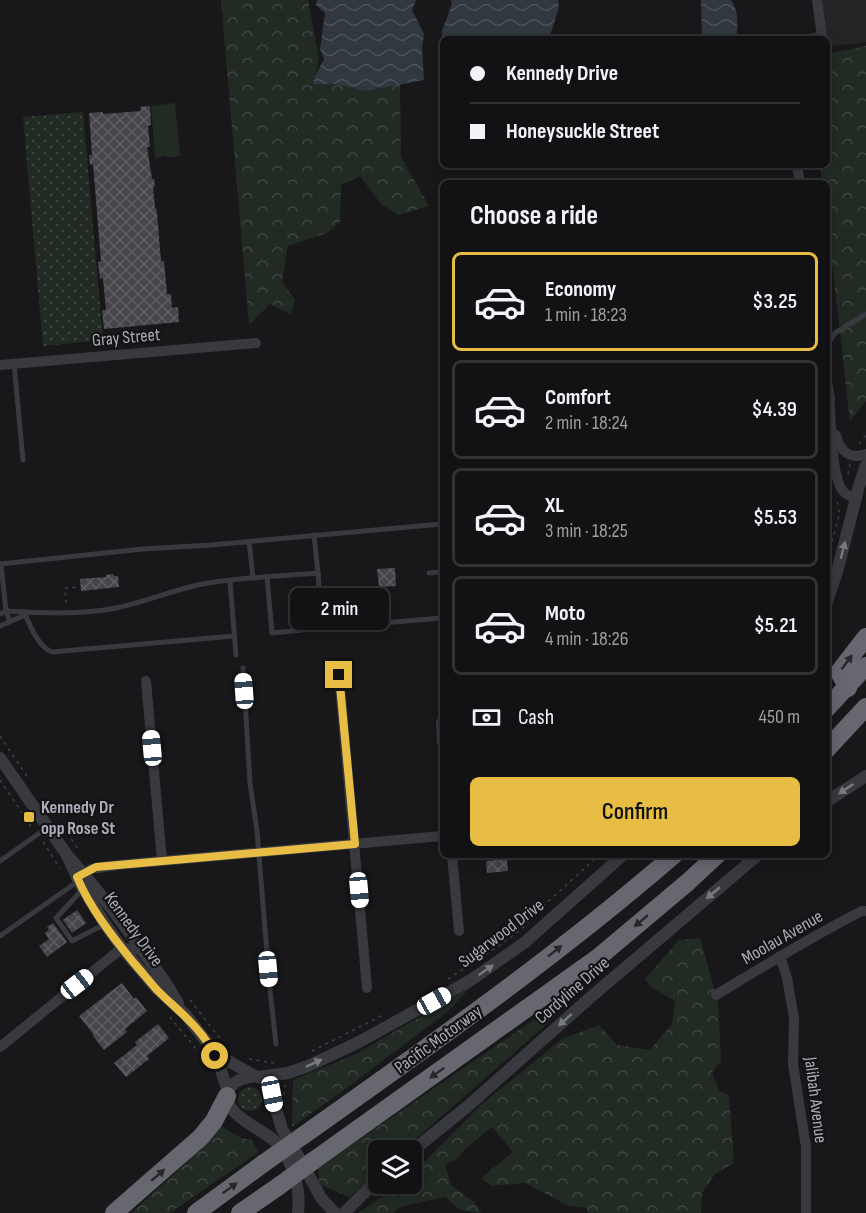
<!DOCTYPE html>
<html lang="en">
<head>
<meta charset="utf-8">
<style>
  :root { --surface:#121214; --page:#1b1b1d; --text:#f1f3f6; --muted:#9c9ea0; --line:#313234; --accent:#e7be43 }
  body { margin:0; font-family:"Sofia Sans Condensed",sans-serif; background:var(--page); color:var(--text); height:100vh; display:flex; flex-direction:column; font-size:22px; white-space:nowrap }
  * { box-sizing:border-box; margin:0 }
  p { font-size:20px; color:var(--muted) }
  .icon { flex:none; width:33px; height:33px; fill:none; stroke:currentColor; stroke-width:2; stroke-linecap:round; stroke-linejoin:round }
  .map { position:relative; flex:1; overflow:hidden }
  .side { position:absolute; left:440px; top:180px; width:390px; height:678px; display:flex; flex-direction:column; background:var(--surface); border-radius:9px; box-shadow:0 3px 15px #0003,0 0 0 2px var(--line) }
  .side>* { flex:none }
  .hud { position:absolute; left:440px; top:36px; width:390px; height:132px; border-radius:9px; box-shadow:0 3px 15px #0003,0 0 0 2px var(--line); display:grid; align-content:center; height:132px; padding:0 30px; background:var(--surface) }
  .controls { position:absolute; left:368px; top:1140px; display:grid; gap:12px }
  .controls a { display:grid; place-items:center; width:54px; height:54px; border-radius:9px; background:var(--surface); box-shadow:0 3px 15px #0003,0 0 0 2px var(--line); font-size:30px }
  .end { position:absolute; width:27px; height:27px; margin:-14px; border:8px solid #e7be43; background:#111; box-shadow:0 0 0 3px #111 }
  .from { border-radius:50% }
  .bubble { position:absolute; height:42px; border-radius:9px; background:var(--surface); box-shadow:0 3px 15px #0003,0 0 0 2px var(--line); font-size:20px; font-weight:600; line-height:42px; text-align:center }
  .car { position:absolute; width:18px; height:36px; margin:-18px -9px; border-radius:8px; box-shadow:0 0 4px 2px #0007; background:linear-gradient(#fff 24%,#345 0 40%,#fff 0 76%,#345 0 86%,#fff 0) }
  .hud b { display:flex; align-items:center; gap:21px; height:57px; font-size:22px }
  .hud b+b { border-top:2px solid var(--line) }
  .hud i { width:15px; height:15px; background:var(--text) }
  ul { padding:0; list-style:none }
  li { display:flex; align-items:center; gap:18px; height:99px; margin:0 12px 9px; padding:0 18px; border:3px solid var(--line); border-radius:9px }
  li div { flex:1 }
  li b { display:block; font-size:22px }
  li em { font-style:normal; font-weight:600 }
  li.current { border-color:var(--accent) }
  li>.icon { width:54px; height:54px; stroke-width:1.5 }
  h2 { padding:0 30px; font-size:27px; line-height:72px }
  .pay { display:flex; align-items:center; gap:15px; height:66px; padding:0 30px; font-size:22px }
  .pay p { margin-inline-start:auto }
  .cta { display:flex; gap:12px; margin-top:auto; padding:12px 30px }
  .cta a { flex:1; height:69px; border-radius:9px; background:var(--accent); color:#111; font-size:24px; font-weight:600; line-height:69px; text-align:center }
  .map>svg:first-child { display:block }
  .built { fill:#242427 }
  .grass { fill:url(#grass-dots) }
  .forest { fill:url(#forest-crowns) }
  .pitch { fill:#222a24 }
  .water { fill:url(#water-waves) }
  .building { fill:url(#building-cross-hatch) }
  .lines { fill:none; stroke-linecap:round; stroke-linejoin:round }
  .path { stroke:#3f4146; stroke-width:1.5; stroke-dasharray:3 4.5; stroke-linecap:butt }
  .service { stroke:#393a3f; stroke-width:5 }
  .minor { stroke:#393a3f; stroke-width:10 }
  .tertiary { stroke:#393a3f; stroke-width:12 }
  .motorway { stroke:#66676f; stroke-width:18 }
  .motorway-bridge { stroke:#66676f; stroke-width:18 }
  .oneway { fill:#787a82 }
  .oneway2 { fill:#28282c }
  .route { stroke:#e7be43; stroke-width:8 }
  .poi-dot { fill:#e7be43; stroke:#131315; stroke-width:2 }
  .labels { text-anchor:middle; stroke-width:4.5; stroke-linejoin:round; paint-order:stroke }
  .street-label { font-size:18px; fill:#abaeb9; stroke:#131315 }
  .poi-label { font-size:18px; font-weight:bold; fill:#abaeb9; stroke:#131315; text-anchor:start }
</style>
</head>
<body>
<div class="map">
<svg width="866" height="1213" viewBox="0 0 866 1213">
  <defs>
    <pattern id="grass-dots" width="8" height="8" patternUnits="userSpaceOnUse" patternTransform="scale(1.5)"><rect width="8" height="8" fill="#222a24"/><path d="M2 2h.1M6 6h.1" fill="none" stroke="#3f4642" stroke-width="1.8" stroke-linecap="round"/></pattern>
    <pattern id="forest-crowns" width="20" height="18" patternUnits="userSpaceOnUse" patternTransform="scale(1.5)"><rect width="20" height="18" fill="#222a24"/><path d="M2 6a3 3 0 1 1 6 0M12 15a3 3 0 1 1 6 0" fill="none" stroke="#3f4642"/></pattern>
    <pattern id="water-waves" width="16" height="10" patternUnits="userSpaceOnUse" patternTransform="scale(1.5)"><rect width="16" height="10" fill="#31383f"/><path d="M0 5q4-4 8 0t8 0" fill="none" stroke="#4c5259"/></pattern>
    <pattern id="building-cross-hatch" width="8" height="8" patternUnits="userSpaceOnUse" patternTransform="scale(1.5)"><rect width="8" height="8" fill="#45454a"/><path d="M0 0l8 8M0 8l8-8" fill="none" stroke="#5d5d62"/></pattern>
  </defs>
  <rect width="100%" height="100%" fill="#18181a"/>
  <path class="built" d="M815,0H866V42L827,47L826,39H819Z"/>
  <g class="grass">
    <path d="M83,112L103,340L43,346L23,117Z"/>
    <circle cx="250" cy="1099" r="12"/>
  </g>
  <g class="forest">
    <path d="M221,0H308L319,59L313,84H336L365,91L400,84L401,157L429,206L399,215L381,204L360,176L341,185L340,222L327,233L288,246L282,282L295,300L291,314L270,304L249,325Z"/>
    <path d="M866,46V401L850,421L827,220L826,183H822L820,165H826L827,54Z"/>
    <path d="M700,938L718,1002L721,1061L712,1072L719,1091L729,1095L734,1163L715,1174L702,1193L701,1213H588L587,1208L569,1206L525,1183L491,1186L481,1178L513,1152L492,1127L466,1148L456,1160L445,1164L451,1185L475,1203L481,1213L460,1210L445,1197L400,1207L394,1213H358L400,1184H411V1175L483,1103L562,1039L599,1025L617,1045L650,1050L672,1024L675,1001L651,987L645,979L679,940Z"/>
    <path d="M471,987L447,1012L351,1085L292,1127L293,1080L356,1054Z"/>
    <path d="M574,992L547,1024L403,1150H378V1172L349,1197L319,1184L318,1168Z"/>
    <path d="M221,1126L241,1138L251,1140L259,1152L170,1213H131L182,1167Z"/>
  </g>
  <path class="pitch" d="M175,103L180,156L167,158L166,156L155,158L151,106Z"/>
  <g class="water">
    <path d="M317,0H416L412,10L424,34L422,49L424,80L365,91L336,84H313L315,76L324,59L320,49L325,13L316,5Z"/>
    <path d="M451,0H558L559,7L550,36L552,39H442V40V31L452,4Z"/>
    <path d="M701,0H731C739,11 738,26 736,39H702Z"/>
  </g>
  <g class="building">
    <path d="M150,106L151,125L148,126L150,147H147L152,179H154L155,187H153L155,208H156L157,212L161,261H164L167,294H171L172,308L178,307L179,322L104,329L102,310H106L103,278L100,279L98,262L101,261L93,164L90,165L89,155H92L89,113L103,112V114L141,111L140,107Z"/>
    <path d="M395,568L396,586L379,587L377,569Z"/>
    <path d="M113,574L114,576H118L119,587L81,591L80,579L106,577V575Z"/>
    <path d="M507,859L508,871L487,873L486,861Z"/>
    <path d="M77,910L86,923L72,933L63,920Z"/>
    <path d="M53,923L67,942L47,957L39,946L49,939L45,933L49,930L47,927Z"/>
    <path d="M122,983L134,999L136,997L147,1011L125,1029L127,1032L104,1050L93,1036L94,1035L79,1016Z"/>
    <path d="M158,1024L169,1038L147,1056L149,1059L126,1077L114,1063L137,1045L135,1042Z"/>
  </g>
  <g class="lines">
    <g class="path">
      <path d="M859,444L866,435"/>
      <path d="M848,474L850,464"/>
      <path d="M826,563L839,516V511L837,500"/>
      <path d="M66,603L65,588L79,587"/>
      <path d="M0,736L28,778"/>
      <path d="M0,780L33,829"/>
      <path d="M67,833L78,849"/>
      <path d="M43,842L60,868"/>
      <path d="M448,979L497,947L523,928L540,909L599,855"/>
      <path d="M190,1000L222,1041"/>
      <path d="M170,1017L201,1055"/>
      <path d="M312,1051L383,1015"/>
      <path d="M249,1059L274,1063"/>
      <path d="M284,1095L285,1085"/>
    </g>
    <g class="service">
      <path d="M826,347L835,333L866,314"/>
      <path d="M14,363L23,460"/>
      <path d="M314,535L318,573"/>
      <path d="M249,541L253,578"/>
      <path d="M0,564L143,549L211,545L442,524"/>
      <path d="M1,564L6,611L10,622"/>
      <path d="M429,573L442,572"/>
      <path d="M267,577L272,633L322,628"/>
      <path d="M230,581L236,655"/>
      <path d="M24,612C30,625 38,647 52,652L234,636"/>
      <path d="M0,614L6,611C42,613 80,615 116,608C147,602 177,588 208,583C244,577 281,576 318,573L322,628L442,618"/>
      <path d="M0,626L25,615"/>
      <path d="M243,668L250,783L257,831L270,990L276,1044"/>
      <path d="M0,861L48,827"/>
      <path d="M83,889L56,918L72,941L105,924"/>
      <path d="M0,936L77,882"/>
    </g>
    <g class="minor">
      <path d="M811,39L822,36L817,0"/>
      <path d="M797,165L800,183"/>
      <path d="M0,365L256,343"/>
      <path d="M826,376L830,399"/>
      <path d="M829,394C831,416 831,471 841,488C845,495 849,497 856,496"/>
      <path d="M836,435C840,451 849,460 866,454"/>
      <path d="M339,675L367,988"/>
      <path d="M146,681L162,861"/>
      <path d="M441,722L442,743"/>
      <path d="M452,855L459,931"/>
      <path d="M78,877L91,869L117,865L442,836"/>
      <path d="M780,956L787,978L794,1018L793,1064L806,1147V1213"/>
      <path d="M716,995C764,966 812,936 862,911H866"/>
      <path d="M0,1047L122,948L142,950"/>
    </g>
    <g class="tertiary">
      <path d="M826,604L837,572L859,486L866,465"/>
      <path d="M0,758L67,855L88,879L111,908L166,983L178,1003"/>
      <path d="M826,802L866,776"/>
      <path d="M67,855L80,884L105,924L122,948L157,989L185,1014L209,1045L230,1062L255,1076L265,1080L269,1085L282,1129L300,1159L321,1198L335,1213"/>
      <path d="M211,1048L220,1067L228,1092"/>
      <path d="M255,1076C244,1078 232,1080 228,1092C220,1114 265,1130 277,1143C293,1162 301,1189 298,1213"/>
      <path d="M258,1077L288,1073L308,1066L359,1042L471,980L524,943L623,855"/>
      <path d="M411,1152L468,1106L592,996L758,855"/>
      <path d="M344,1213L378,1179"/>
    </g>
    <g class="motorway">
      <path d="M848,688L839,672L866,637"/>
      <path d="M826,709L866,666"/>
      <path d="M826,750L866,707"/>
      <path d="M301,1137C428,1047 556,957 674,855"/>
      <path d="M313,1161L600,956L688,882L717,855"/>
      <path d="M114,1213L201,1137L214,1121L227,1096"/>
      <path d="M196,1213L264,1163"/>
      <path d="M240,1213L279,1186"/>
    </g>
    <g class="motorway-bridge">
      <path d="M264,1163L301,1137"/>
      <path d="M279,1186L313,1161"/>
    </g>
  </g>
  <defs><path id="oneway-solid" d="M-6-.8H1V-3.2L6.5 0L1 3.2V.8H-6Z" transform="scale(1.5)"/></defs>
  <g class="oneway">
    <use href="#oneway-solid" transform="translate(843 550) rotate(-76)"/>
    <use href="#oneway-solid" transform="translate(846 789) rotate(146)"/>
    <use href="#oneway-solid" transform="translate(713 893) rotate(140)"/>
    <use href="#oneway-solid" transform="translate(486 970) rotate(-35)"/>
    <use href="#oneway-solid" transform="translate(565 1020) rotate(138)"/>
    <use href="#oneway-solid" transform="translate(314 1063) rotate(-25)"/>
  </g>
  <g class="oneway2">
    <use href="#oneway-solid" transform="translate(847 662) rotate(-53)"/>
    <use href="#oneway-solid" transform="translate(641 921) rotate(140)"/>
    <use href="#oneway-solid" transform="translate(555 951) rotate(-38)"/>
    <use href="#oneway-solid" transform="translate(437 1073) rotate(145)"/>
    <use href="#oneway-solid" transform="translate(158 1175) rotate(-41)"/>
    <use href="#oneway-solid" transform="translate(230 1188) rotate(-36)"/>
  </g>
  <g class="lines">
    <path class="route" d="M215,1056C202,1028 178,1011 157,990C149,981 141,971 133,962C112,936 90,908 77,877L96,867L355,844L339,675"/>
  </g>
  <rect class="poi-dot" x="23" y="811" width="12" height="12" rx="3"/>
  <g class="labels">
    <g class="street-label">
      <text transform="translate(126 337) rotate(-5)" y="6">Gray Street</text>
      <text transform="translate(134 929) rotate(54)" y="6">Kennedy Drive</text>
      <text transform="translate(501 933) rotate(-37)" y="6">Sugarwood Drive</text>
      <text transform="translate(782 937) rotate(-30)" y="6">Moolau Avenue</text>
      <text transform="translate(572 990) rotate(-41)" y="6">Cordyline Drive</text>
      <text transform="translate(438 1039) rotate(-36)" y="6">Pacific Motorway</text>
      <text transform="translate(816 1100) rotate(83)" y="6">Jalibah Avenue</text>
    </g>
    <g class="poi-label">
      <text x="41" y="813">Kennedy Dr<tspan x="41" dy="21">opp Rose St</tspan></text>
    </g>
  </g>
</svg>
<div class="controls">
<a><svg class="icon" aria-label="layers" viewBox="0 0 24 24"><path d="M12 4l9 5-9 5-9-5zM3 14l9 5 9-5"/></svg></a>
</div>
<i class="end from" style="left:215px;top:1056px"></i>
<i class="end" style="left:339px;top:675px"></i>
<div class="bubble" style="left:290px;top:588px;width:99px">2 min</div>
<i class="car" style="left:244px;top:691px;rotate:356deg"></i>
<i class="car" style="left:152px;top:748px;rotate:355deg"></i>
<i class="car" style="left:359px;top:890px;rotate:175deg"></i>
<i class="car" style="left:268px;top:969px;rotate:175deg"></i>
<i class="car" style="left:77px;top:984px;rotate:52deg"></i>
<i class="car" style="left:434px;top:1001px;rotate:61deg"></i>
<i class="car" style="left:272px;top:1094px;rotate:169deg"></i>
<div class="hud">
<b><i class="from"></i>Kennedy Drive</b>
<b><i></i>Honeysuckle Street</b>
</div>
<section class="side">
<h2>Choose a ride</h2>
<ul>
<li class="current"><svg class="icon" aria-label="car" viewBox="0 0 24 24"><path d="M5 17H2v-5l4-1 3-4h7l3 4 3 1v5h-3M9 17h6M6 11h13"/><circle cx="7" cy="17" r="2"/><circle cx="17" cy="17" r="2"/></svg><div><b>Economy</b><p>1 min · 18:23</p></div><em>$3.25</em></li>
<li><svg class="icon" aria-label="car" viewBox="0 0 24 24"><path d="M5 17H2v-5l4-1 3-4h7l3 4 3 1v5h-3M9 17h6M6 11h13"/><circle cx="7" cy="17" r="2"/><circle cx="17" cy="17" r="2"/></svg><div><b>Comfort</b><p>2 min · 18:24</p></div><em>$4.39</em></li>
<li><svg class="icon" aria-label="car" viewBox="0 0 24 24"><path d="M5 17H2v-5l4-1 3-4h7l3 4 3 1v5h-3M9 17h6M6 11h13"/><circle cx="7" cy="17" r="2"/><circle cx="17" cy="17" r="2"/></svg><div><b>XL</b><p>3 min · 18:25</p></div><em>$5.53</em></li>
<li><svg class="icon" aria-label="car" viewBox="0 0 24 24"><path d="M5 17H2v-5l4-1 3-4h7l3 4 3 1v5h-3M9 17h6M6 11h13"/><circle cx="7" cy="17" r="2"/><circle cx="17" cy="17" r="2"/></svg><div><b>Moto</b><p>4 min · 18:26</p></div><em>$5.21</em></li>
</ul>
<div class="pay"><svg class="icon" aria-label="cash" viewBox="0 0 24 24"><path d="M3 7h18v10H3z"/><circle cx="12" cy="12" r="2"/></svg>Cash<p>450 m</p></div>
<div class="cta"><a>Confirm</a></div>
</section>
</div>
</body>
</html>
